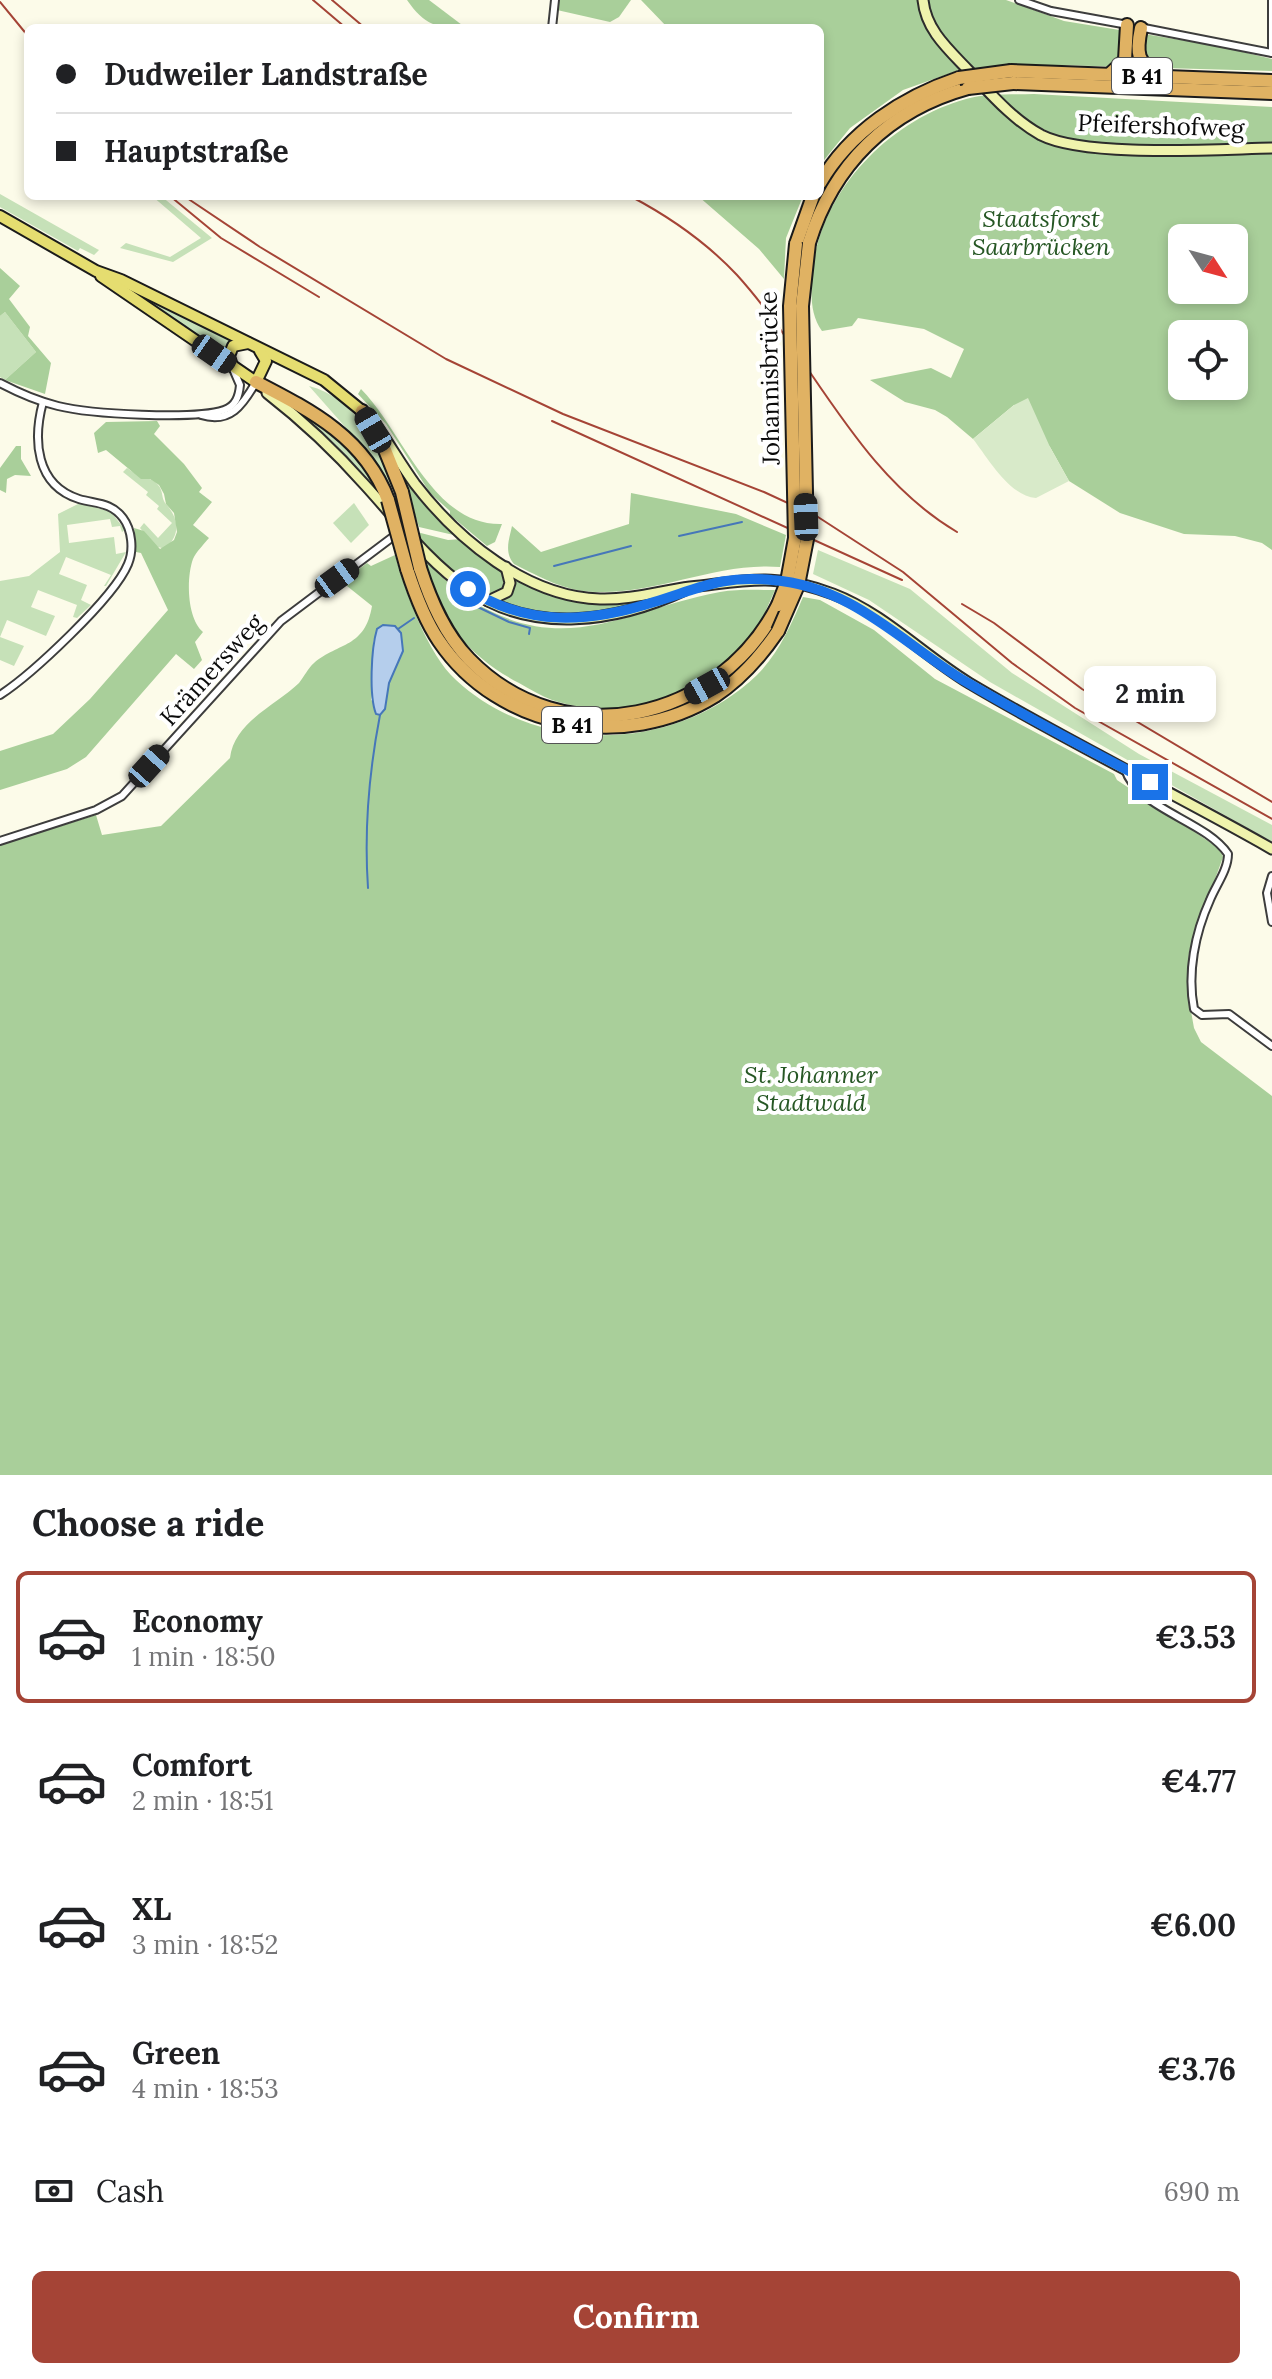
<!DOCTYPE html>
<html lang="en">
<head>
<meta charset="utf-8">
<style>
  :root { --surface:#fff; --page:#f6f6f6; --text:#202124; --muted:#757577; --line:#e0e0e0; --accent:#a54436 }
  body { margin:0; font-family:Lora,serif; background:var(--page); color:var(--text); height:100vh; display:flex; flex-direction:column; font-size:30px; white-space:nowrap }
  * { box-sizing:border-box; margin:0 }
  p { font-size:26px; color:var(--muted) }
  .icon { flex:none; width:44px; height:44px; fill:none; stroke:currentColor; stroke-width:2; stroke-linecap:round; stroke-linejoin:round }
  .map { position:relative; height:1475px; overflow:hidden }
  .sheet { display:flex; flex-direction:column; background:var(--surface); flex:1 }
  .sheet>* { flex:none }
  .banner { position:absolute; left:24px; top:24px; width:800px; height:176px; border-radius:12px; box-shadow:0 4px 12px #0003; display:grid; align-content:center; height:176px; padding:0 32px; background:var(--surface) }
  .needle { width:52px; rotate:126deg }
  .buttons { position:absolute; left:1168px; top:224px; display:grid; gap:16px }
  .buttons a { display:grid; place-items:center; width:80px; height:80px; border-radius:12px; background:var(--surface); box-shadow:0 4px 12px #0003; font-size:40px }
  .end { position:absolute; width:36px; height:36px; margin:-18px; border:10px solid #1a73e8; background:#fff; box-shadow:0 0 0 4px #fff }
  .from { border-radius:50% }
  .bubble { position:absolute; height:56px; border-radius:12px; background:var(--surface); box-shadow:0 4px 12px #0003; font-size:26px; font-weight:700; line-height:56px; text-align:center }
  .car { position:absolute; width:24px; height:48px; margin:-24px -12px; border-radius:10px; box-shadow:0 0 6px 2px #0007; background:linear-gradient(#222 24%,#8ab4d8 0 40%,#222 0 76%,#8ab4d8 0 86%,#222 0) }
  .banner b { display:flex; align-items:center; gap:28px; height:76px; font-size:30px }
  .banner b+b { border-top:2px solid var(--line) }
  .banner i { width:20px; height:20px; background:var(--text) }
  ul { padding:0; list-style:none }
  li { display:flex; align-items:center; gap:24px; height:132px; margin:0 16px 12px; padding:0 16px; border:4px solid transparent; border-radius:12px }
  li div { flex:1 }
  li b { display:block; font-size:30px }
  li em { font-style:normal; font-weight:700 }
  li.active { border-color:var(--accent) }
  li>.icon { width:72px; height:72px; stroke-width:1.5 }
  h2 { padding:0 32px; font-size:36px; line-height:96px }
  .pay { display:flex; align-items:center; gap:20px; height:88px; padding:0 32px; font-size:30px }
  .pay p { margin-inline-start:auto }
  .button { display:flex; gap:16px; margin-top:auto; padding:16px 32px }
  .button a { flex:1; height:92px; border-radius:12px; background:var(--accent); color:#fff; font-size:32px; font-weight:700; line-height:92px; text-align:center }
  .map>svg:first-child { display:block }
  .green { fill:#c6e1b8 }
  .forest { fill:#a9cf9a; fill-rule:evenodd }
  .pitch { fill:#d8eac9 }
  .water { fill:#b5ceec; stroke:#4677b9; stroke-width:2 }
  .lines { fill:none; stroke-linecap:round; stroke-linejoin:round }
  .stream { stroke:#4677b9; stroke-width:2 }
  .street-casing { stroke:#3d3d3d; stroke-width:10 }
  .secondary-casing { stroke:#2c2c2c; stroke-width:13 }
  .primary-casing { stroke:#1b1b1b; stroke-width:14 }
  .highway-casing { stroke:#1b1b1b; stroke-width:16 }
  .street { stroke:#fff; stroke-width:6 }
  .secondary { stroke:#eff3ad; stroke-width:9 }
  .primary { stroke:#e5dd70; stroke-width:10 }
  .highway { stroke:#e0b263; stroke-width:12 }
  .rail { stroke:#a54436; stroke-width:2 }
  .highway-bridge-casing { stroke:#1b1b1b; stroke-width:16; stroke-linecap:butt }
  .highway-bridge { stroke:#e0b263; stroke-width:12 }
  .route { stroke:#1a73e8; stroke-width:10 }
  .labels { text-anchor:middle; stroke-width:8; stroke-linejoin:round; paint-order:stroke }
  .shield { fill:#fff; stroke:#545454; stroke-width:2 }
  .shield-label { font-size:22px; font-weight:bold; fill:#0a0a0a }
  .street-label { font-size:24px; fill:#0a0a0a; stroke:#fff }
  .park-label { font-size:24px; font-style:italic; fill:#265724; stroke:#fff }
</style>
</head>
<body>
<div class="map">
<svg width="1272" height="1475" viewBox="0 0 1272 1475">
  <rect width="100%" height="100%" fill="#fcfbe9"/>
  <g class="green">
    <path d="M0,194L97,249L99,250L94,255L80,248L78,251L0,207Z"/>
    <path d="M152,196H161L212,238L173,262L120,248L126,243L170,257L201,238Z"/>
    <path d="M155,303L233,340L227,347L225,357L153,306Z"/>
    <path d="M5,312L36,352L5,380L0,377V316Z"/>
    <path d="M309,386C354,397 386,450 396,494L370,455Z"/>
    <path d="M298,411C334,427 364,460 380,498Z"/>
    <path d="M127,468C139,477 146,476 155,482C165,490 160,497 166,504C179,519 181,534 165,549L155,546L140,528L144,523L158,538L172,523L157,509L159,506L146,495L148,492L123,472Z"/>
    <path d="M80,503L111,512L125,530L122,532L120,526L112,527L110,519L67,525L69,543L114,537L116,554L126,552L106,586H104L111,575L66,557L59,574L87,585L81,600L91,605L77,618L73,617L77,605L38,590L31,607L55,616L46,636L7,620L0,637L24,646L14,666L0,660V581L29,576L60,552L58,514Z"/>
    <path d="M354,503L369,525L351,543L333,523Z"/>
    <path d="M818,550L910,589L1012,673L1139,754L1272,825V842L990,682L869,600L813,574Z"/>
  </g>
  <g class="forest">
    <path d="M407,0H429L466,28C437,28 425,26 407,0Z"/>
    <path d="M558,0H631L619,17L610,22L557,10Z"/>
    <path d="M641,0H1006L1064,21L1218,46L1272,59V71L1057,65L962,69L903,90L850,128L820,165V28H668Z"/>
    <path d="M1034,94L1272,107V550L1262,543L1235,536L1184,534L1120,513L1069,481L1050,447L1014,405L973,439L947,417L935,410L905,402L870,380L931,368L951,378L964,349L924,329L858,318L852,326L822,331C808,312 811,285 814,261C826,185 893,119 966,99C987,93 1012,95 1034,94ZM1182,238H1234V290H1182ZM1182,334H1234V386H1182Z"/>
    <path d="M698,196H803L786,238L784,279L759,249Z"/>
    <path d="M0,268L20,286L9,299L30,327L28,336L51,363L45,394L5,380L36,352L5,312L0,316Z"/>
    <path d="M361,389C403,431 432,526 502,524L495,542L487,546L450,515V511L430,493L386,424L358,394Z"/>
    <path d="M157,421L160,426L154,434L184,464L202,488L199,492L212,502L193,525L209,538C204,544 196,552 193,559C186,578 187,619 203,632L195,642L202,660L194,669L176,654L86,757L67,769L0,790V751L53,734L90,699L168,610L141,553L136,552L134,528L144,531L160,549L174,540L177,532L174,513L166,504L164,494L159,485L150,479H141L106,450L98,453L94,433L106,422Z"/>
    <path d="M16,446H21V459L31,476L15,475L7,479L6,493L0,490V468Z"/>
    <path d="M411,485L458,536L419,527L406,487Z"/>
    <path d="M631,493L736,514L786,535L780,567C717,562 659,594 596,592C566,592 540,577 514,564C504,552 509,540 512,526L541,552L629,524Z"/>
    <path d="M413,531L448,540L462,539C478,552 510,565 502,590L496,595C470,596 431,550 413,531Z"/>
    <path d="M395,555C405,591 428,655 456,680C539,757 677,752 757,675C779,653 791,625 803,597L820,600L874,630L935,679L1114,774L1117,780L1220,849L1223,857L1189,952L1187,989L1194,1028L1201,1042L1272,1096V1475H0V845L96,815L102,835L161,826L230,758C234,722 275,706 299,683C304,677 308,668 314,663C339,642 365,648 372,606L342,582L367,563L371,566ZM395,626C411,643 396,665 389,682C386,690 386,701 385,709L371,700C375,679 370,660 374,639Z"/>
    <path d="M426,562C441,575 455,590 472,601C567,659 628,609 720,592C738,589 756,590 775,590C769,603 764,617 756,628C714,694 626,725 552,700C541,696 530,689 519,683C496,671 474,655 458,634C442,613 433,587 426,562Z"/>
    <path d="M514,577L568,600L597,603L644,601C595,615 551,620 502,602L511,594Z"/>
  </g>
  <path class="pitch" d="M1028,398L1050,447L1069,481L1036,498C1009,496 988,458 973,439L1014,405Z"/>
  <path class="water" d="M383,625L395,626L401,633L403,651L389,683L385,709L380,715L376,714C369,696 371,649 377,629Z"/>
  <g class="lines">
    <g class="stream">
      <path d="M679,536L742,522"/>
      <path d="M554,566L631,546"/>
      <path d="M450,597H457L509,622L530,628L529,634"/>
      <path d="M398,629L414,618"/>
      <path d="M368,888C364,830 369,772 380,715"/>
    </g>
    <defs>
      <g id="street">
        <path d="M1019,0L1051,11L1128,25"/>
        <path d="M1139,27L1272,53"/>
        <path d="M552,28L555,0"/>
        <path d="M1272,53V0"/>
        <path d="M0,383C19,393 37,401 58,406C90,414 194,420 224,410C236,406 239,396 240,385L233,369"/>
        <path d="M201,415C230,424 243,405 256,382"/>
        <path d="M0,695C31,675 114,598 128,564C134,550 132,530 123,518C111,502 96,504 79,499C35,485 33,439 43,402"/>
        <path d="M1125,769C1137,809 1205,820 1228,854C1228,870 1216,885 1210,900C1195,933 1187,973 1194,1009L1202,1015L1229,1014L1272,1046"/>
        <path d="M0,841L96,810L122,796L281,621L398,533"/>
        <path d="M1272,876L1267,893L1272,922"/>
      </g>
      <g id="secondary">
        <path d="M923,0C926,30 948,49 968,70C991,94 1012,119 1041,135C1086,158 1218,149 1272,148"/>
        <path d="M267,393C303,421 335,451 365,485C398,521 428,562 468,589C533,635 617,622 685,590"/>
        <path d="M378,428C391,447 402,466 415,484C458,540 527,597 600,599C630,600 660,591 690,587C746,581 776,572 833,594C883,613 923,655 969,683C1068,742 1172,792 1272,849"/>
        <path d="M488,601L507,592L510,583L506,567"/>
      </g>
      <g id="primary">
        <path d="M0,216L96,271L121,280L324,380L362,411"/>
        <path d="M101,276L256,382L266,361L260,351"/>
        <path d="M232,366L229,356L233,346L248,343"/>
      </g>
      <g id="highway">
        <path d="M1141,28C1136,52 1136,65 1161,74"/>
        <path d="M1011,71L1272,81"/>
        <path d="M1110,74L1125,60L1127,25"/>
        <path d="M1013,83L1272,93"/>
        <path d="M820,183C850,131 903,97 959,78"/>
        <path d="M809,243C833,165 888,110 968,88"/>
        <path d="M796,244L813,196"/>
        <path d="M256,382C312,411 365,438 388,500"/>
        <path d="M362,411L385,450L402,492"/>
        <path d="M420,568C431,602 445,634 469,659C564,757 719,721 778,605"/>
        <path d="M407,569C415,594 424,619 439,641C499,730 625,752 715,696C741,679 761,656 778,631"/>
      </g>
    </defs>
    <use href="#street" class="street-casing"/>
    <use href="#secondary" class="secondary-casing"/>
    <use href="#primary" class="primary-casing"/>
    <use href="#highway" class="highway-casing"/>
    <use href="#street" class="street"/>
    <use href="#secondary" class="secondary"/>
    <use href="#primary" class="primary"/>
    <use href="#highway" class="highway"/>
    <g class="rail">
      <path d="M313,0L346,28"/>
      <path d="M332,0L365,28"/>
      <path d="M0,2L28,36"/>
      <path d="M170,196L221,238L319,297"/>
      <path d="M184,196L260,247L446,359L563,414L764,492L818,517L903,572L1012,663L1075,708L1272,819"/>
      <path d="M630,196C670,217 706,242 737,275C813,359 857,473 957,532"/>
      <path d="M552,421L902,580"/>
      <path d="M962,604L994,623L1082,689L1272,802"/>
    </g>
    <defs>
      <g id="highway-bridge">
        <path d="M959,78L1011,71"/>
        <path d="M968,88L1013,83"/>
        <path d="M402,492L420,568"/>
        <path d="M388,500L407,569"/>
        <path d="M778,605L787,582L795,538L790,306L796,244"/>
        <path d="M778,631L798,585L807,539L802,306L809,243"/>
      </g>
    </defs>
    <use href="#highway-bridge" class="highway-bridge-casing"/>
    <use href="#highway-bridge" class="highway-bridge"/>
  </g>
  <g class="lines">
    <path class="route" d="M468,589C528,627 589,623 654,602C700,588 722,575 772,580C851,586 900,641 963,680C1024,716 1087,749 1150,782"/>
  </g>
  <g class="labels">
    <g class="shield">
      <rect x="1112" y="58" width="60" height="36" rx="6"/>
      <rect x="542" y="707" width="60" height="36" rx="6"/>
    </g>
    <g class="shield-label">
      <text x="1142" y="84">B 41</text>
      <text x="572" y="733">B 41</text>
    </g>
    <g class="street-label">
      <text transform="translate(1161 126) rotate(2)" y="8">Pfeifershofweg</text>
      <text transform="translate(770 378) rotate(-91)" y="8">Johannisbrücke</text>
      <text transform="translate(212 670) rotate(-48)" y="8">Krämersweg</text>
    </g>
    <g class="park-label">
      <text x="1041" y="227">Staatsforst<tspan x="1041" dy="28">Saarbrücken</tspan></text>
      <text x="811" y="1083">St. Johanner<tspan x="811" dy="28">Stadtwald</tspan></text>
    </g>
  </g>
</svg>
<div class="buttons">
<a><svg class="needle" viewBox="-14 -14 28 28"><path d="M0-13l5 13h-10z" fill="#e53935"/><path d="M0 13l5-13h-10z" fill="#757577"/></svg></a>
<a><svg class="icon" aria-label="locate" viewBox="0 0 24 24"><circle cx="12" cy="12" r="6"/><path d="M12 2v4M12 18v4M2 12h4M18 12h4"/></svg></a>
</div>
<i class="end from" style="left:468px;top:589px"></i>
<i class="end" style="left:1150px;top:782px"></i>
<div class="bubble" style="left:1084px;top:666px;width:132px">2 min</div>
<i class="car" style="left:214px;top:354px;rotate:125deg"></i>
<i class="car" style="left:373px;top:430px;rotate:330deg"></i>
<i class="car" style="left:806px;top:517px;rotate:358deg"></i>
<i class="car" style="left:337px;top:578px;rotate:54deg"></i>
<i class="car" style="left:707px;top:686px;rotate:241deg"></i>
<i class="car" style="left:149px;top:766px;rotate:42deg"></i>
<div class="banner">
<b><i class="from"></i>Dudweiler Landstraße</b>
<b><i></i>Hauptstraße</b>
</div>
</div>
<section class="sheet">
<h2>Choose a ride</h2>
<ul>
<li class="active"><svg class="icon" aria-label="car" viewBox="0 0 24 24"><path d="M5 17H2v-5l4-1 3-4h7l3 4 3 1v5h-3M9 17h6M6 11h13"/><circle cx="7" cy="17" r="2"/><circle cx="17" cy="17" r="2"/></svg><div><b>Economy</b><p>1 min · 18:50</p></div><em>€3.53</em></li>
<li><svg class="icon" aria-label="car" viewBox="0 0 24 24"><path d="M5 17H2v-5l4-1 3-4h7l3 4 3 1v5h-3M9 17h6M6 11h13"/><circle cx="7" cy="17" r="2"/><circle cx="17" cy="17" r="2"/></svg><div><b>Comfort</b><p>2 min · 18:51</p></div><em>€4.77</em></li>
<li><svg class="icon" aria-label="car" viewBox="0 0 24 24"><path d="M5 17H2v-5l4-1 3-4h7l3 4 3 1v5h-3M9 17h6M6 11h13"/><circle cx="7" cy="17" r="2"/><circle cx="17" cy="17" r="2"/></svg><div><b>XL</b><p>3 min · 18:52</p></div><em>€6.00</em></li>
<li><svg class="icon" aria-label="car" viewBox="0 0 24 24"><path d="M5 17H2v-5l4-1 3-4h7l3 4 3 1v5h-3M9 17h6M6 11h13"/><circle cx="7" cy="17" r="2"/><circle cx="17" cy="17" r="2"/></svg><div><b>Green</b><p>4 min · 18:53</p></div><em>€3.76</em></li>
</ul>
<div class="pay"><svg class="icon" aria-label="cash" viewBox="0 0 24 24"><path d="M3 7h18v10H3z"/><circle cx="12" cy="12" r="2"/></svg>Cash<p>690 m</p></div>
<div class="button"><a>Confirm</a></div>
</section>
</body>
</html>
